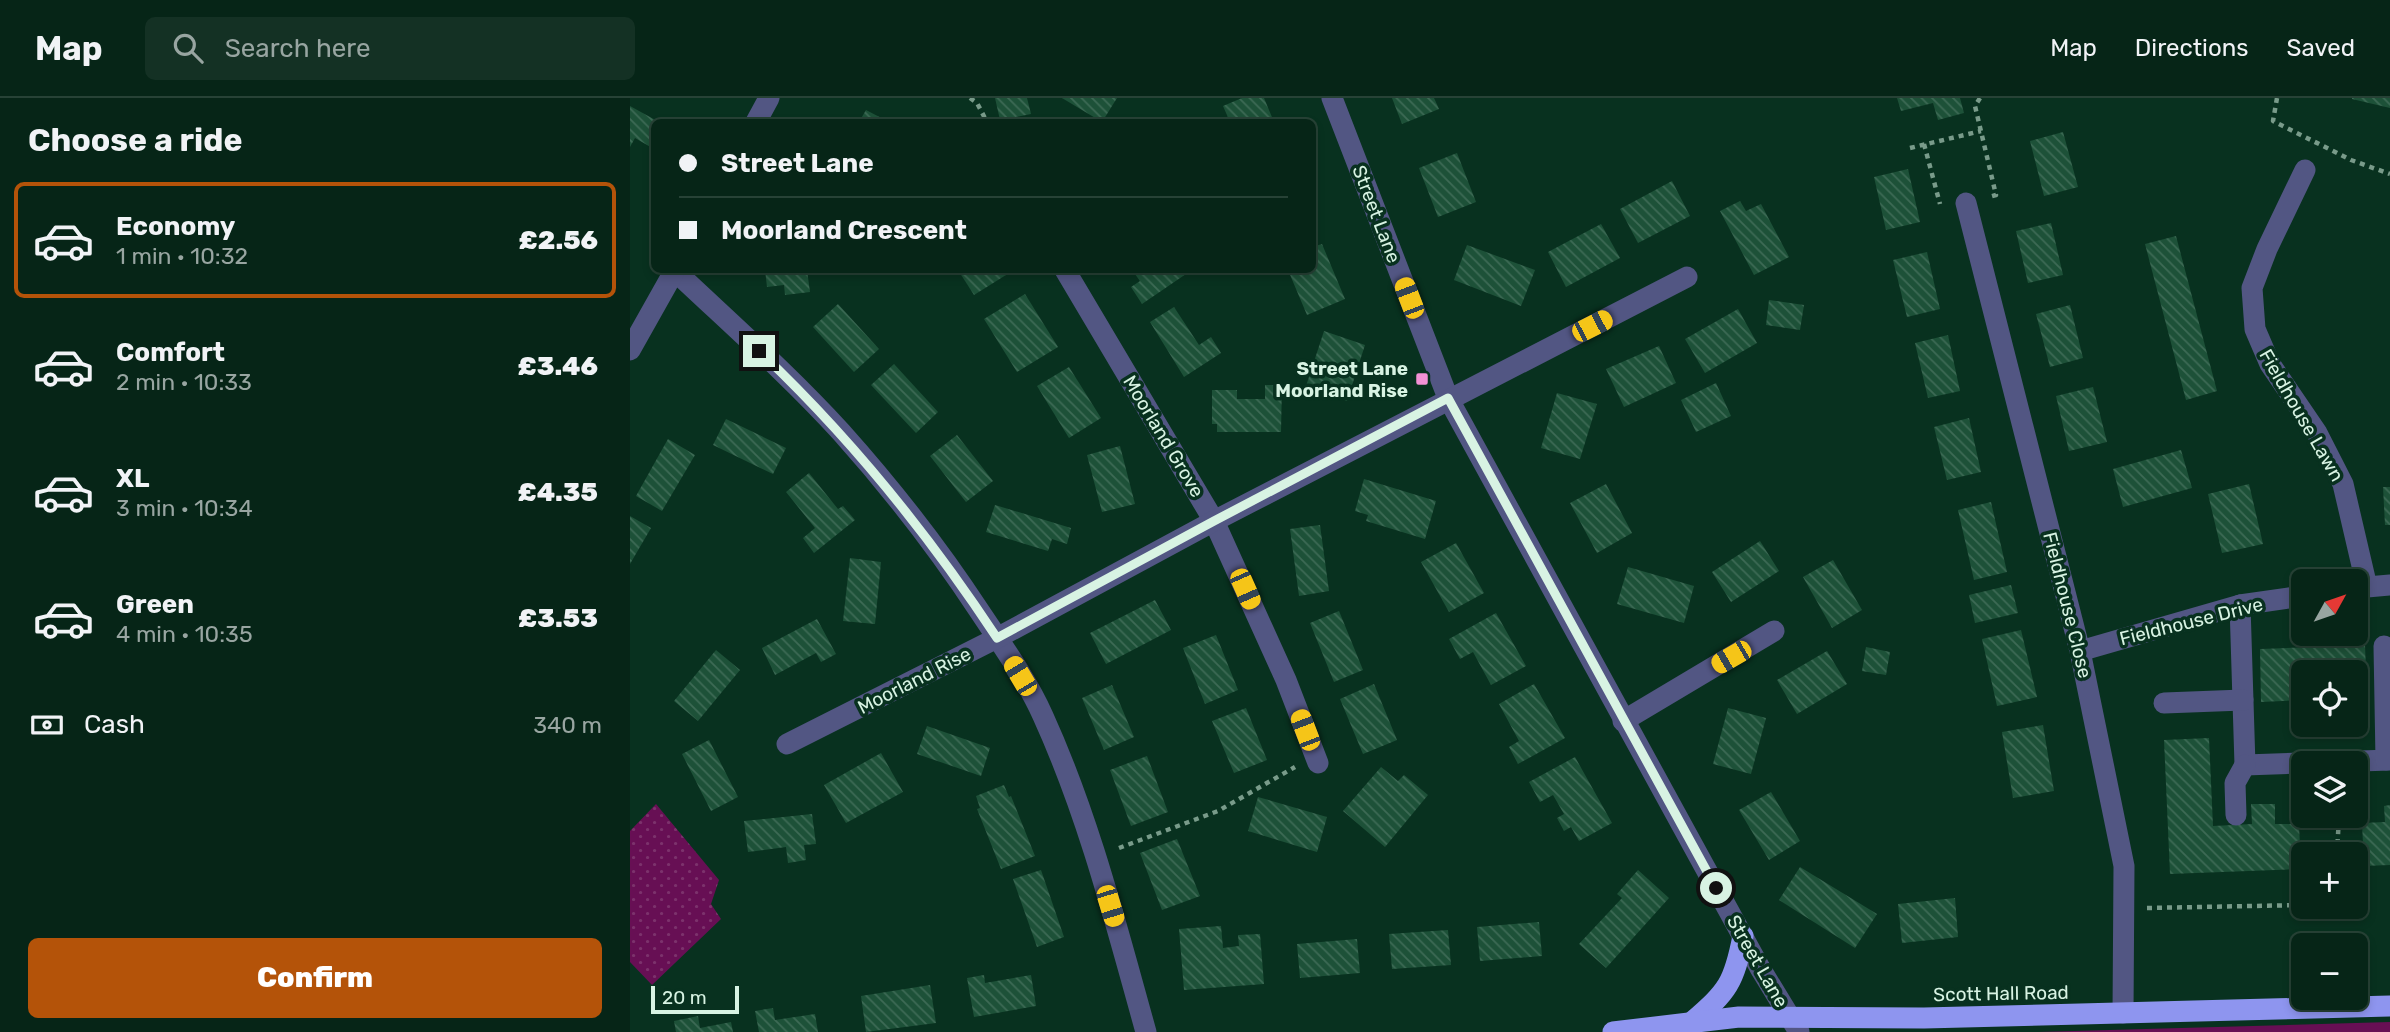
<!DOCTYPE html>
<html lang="en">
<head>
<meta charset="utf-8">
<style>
  :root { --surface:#062517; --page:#143124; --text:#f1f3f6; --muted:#98a5a1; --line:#274236; --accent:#b45309 }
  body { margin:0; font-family:Rubik,sans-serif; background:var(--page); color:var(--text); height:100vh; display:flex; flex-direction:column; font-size:26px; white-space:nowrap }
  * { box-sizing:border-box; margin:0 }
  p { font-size:23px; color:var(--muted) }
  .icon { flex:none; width:38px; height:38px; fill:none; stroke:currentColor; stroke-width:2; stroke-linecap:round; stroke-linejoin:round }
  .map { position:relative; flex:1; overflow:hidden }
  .panel { display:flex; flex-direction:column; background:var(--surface); width:630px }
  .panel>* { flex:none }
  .top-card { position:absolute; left:21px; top:21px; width:665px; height:154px; border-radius:10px; box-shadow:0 4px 10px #0003,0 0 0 2px var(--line); display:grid; align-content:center; height:154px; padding:0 28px; background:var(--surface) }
  .needle { width:46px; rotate:50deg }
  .controls { position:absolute; left:1661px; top:471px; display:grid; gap:14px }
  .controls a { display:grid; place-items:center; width:77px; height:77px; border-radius:10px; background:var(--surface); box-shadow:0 4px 10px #0003,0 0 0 2px var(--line); font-size:35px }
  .scale { position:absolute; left:21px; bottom:18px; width:88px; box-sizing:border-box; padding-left:7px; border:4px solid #d8f3e3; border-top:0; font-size:19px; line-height:24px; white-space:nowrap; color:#d8f3e3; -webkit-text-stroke:5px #08311f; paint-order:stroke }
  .end { position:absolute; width:32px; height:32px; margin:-16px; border:9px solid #d8f3e3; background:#111; box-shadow:0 0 0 4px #111 }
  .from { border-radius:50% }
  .car { position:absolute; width:21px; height:42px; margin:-21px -10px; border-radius:9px; box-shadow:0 0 5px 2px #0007; background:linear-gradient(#f5c518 24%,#345 0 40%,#f5c518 0 76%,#345 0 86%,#f5c518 0) }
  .top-card b { display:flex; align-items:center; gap:24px; height:66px; font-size:26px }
  .top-card b+b { border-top:2px solid var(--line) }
  .top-card i { width:18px; height:18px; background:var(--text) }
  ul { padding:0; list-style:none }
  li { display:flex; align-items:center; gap:21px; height:116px; margin:0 14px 10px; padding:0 14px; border:4px solid transparent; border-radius:10px }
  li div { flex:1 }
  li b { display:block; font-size:26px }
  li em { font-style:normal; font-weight:800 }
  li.selected { border-color:var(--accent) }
  li>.icon { width:63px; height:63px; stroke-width:1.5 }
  h2 { padding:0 28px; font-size:32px; line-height:84px }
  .pay { display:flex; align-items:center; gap:18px; height:77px; padding:0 28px; font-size:26px }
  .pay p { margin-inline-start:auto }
  .button { display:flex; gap:14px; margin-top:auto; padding:14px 28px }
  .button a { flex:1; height:80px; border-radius:10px; background:var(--accent); color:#fff; font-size:28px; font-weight:800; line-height:80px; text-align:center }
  header { display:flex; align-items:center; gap:42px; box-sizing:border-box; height:98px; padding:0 35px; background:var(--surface); border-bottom:2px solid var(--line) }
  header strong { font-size:33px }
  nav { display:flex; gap:38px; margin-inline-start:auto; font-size:24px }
  .search { width:490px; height:63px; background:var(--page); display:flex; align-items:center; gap:18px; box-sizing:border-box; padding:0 24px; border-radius:10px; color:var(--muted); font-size:26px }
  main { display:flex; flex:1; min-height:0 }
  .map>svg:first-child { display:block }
  .grass { fill:#670f54 }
  .garden { fill:url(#garden-dots) }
  .building { fill:url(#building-back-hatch) }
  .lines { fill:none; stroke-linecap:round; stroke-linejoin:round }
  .path { stroke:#799b8a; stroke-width:4.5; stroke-dasharray:5 5; stroke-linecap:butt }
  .minor { stroke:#525683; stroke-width:21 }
  .highway { stroke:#8e95ef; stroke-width:21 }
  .route { stroke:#d8f3e3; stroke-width:9 }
  .poi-dot { fill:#f391d5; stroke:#08311f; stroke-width:2.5 }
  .labels { text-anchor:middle; stroke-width:7; stroke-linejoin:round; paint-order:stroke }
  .street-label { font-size:19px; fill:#d8f3e3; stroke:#08311f }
  .poi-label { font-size:19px; font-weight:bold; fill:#d8f3e3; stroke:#08311f; text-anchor:end }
</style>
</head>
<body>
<header>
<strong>Map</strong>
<div class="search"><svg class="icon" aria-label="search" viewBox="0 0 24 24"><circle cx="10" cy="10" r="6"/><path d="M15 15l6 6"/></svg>Search here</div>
<nav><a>Map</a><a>Directions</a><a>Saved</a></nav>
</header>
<main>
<section class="panel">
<h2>Choose a ride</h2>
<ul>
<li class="selected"><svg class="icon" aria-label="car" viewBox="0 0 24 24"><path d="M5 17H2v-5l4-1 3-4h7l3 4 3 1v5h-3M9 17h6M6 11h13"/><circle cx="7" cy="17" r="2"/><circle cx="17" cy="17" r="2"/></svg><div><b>Economy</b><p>1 min · 10:32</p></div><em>£2.56</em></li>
<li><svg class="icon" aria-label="car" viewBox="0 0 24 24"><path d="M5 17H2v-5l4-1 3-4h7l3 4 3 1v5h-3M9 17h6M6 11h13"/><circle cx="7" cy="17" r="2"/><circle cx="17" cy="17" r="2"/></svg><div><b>Comfort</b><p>2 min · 10:33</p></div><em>£3.46</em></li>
<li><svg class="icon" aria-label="car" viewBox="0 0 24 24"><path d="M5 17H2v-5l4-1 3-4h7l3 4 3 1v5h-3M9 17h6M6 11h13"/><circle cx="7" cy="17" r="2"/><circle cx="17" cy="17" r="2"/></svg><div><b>XL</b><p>3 min · 10:34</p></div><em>£4.35</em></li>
<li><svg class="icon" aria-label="car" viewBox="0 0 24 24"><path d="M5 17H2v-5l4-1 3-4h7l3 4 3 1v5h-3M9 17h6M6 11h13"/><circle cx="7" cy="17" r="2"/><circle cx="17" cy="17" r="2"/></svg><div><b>Green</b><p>4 min · 10:35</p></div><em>£3.53</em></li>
</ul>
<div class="pay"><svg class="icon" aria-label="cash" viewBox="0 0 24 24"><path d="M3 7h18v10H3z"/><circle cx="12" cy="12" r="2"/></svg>Cash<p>340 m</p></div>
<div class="button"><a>Confirm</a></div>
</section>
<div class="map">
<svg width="1760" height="934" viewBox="0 0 1760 934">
  <defs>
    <pattern id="garden-dots" width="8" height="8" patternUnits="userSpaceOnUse" patternTransform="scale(1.75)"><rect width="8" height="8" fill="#670f54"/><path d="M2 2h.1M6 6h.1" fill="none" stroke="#7c326c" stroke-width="1.8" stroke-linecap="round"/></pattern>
    <pattern id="building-back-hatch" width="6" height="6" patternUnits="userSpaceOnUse" patternTransform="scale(1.75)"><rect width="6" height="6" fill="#1d5138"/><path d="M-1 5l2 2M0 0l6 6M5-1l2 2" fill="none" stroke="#3d6a55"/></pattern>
  </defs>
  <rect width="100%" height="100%" fill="#08311f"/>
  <path class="grass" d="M1760,924V934H1408Z"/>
  <path class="garden" d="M26,706L89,782L81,806L91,821L22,887L0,864V733Z"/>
  <g class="building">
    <path d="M365,0H397L401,16L370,22Z"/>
    <path d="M432,0H487L472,24Z"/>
    <path d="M612,0H634L644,24H600L593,8Z"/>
    <path d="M762,0H804L809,11L772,26Z"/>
    <path d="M1267,0H1330L1334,15L1308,22L1303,5L1271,13Z"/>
    <path d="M1722,0H1760V10L1722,1Z"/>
    <path d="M0,8L29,24H24V51L5,40L0,49Z"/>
    <path d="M236,12L259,24H229Z"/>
    <path d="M1433,34L1448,89L1414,98L1400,43Z"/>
    <path d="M827,55L846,104L808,119L789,70Z"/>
    <path d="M1278,71L1290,124L1256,132L1244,79Z"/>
    <path d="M1042,83L1060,118L1008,145L990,111Z"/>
    <path d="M1110,103L1116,113L1131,106L1159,159L1124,177L1090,113Z"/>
    <path d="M1421,125L1433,177L1398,185L1386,133Z"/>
    <path d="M971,126L990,160L936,189L918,154Z"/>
    <path d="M1546,138L1587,293L1556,302L1515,146Z"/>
    <path d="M692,146L715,201L677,217L658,172H682V149Z"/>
    <path d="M837,147L905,172L891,208L824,182Z"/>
    <path d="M1297,154L1310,211L1277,219L1263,162Z"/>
    <path d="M135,172H177L180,194L155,197L154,187L137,189Z"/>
    <path d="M328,172H373L376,177L344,197Z"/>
    <path d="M502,172H553L556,176L512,206L501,189L510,183Z"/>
    <path d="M395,196L428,249L387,274L354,221Z"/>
    <path d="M1139,202L1174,207L1170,232L1136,227Z"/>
    <path d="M208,206L249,251L224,274L183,229Z"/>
    <path d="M1440,207L1453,260L1420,269L1406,216Z"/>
    <path d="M544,209L569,247L581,239L591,255L554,279L520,224Z"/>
    <path d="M1108,211L1127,245L1075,275L1055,241Z"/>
    <path d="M694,233L735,247L717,303L676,288Z"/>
    <path d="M1318,237L1330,293L1298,300L1285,245Z"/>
    <path d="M1029,248L1046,285L994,309L976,271Z"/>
    <path d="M264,266L308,314L286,335L241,287Z"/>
    <path d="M439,269L471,320L439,340L407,288Z"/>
    <path d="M1086,285L1101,318L1066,334L1051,302Z"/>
    <path d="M635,287H652L651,334H587V326H582V292H607V301H635Z"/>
    <path d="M1463,289L1477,344L1439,353L1426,298Z"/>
    <path d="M927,295L967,306L950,361L911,350Z"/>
    <path d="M1339,320L1351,374L1317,382L1304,329Z"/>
    <path d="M96,321L156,350L143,376L83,347Z"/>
    <path d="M327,337L363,383L336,404L300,358Z"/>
    <path d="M38,341L65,357L32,413L6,398Z"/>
    <path d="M490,348L505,406L472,414L457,357Z"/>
    <path d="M1551,352L1562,390L1493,409L1483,371Z"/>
    <path d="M179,375L208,411L213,408L225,422L184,455L173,440L185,430L156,394Z"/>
    <path d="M734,381L806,403L795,441L736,423L738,417L725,413Z"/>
    <path d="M976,386L1002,435L967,455L940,405Z"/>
    <path d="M1619,386L1633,446L1592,455L1578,396Z"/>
    <path d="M1753,389H1760V427H1755Z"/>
    <path d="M1361,404L1377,474L1344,482L1328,412Z"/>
    <path d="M365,407L441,430L437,446L422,441L418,453L356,434Z"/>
    <path d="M0,418L21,430L0,466Z"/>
    <path d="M690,427L699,493L669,498L660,431Z"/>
    <path d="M1130,443L1149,473L1101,504L1082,474Z"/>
    <path d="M826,445L854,495L819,514L791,464Z"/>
    <path d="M220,460L251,464L245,526L213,523Z"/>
    <path d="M1203,462L1232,512L1202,530L1173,479Z"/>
    <path d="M998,469L1064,488L1054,525L987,506Z"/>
    <path d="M1381,487L1388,515L1345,525L1339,497Z"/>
    <path d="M525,502L541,532L476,566L460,535Z"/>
    <path d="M709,513L733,572L704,584L680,525Z"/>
    <path d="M866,515L896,568L861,587L843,554L830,561L819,541Z"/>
    <path d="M187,521L206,556L191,564L186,555L145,577L132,550Z"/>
    <path d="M1391,532L1407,599L1367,608L1352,541Z"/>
    <path d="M586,537L608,592L575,606L553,550Z"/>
    <path d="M1735,547L1737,600L1726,601V574H1673V602L1631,604L1630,551Z"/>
    <path d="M1236,549L1260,554L1256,577L1232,573Z"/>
    <path d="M86,552L110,572L68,623L44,603Z"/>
    <path d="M1197,553L1217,586L1167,616L1147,582Z"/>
    <path d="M744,586L767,642L733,656L710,601Z"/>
    <path d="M904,586L935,640L888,666L879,649L889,643L869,606Z"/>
    <path d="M482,587L504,639L474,652L452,600Z"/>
    <path d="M616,610L637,662L604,675L582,623Z"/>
    <path d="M1098,610L1136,620L1121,676L1083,666Z"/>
    <path d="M1413,627L1424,693L1383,700L1372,634Z"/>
    <path d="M297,628L360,650L351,678L287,656Z"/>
    <path d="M1579,640L1583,728L1622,726L1621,706H1645V726H1669L1671,771L1540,776L1534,642Z"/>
    <path d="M79,642L108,699L81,713L52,656Z"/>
    <path d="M251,655L273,694L216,725L194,687Z"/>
    <path d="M517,658L538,714L501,728L480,672Z"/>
    <path d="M945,659L982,725L949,743L941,729L934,733L927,720L934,716L923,697L910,704L899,684Z"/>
    <path d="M751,669L768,683L774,677L798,697L755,749L713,713Z"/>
    <path d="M374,687L379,699L381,698L405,758L371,771L347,711L350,710L346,698Z"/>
    <path d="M1141,694L1170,743L1139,762L1109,712Z"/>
    <path d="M628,699L697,719L687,754L618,733Z"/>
    <path d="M1760,707V767L1734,768L1732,725L1755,724L1754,708Z"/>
    <path d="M182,716L186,746L174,747L176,762L158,765L156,749L118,754L114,723Z"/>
    <path d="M547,741L570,798L532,812L510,755Z"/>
    <path d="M1170,769L1247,816L1225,850L1149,802Z"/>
    <path d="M411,772L434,839L407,849L383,781Z"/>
    <path d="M1008,772L1039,800L976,870L949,846L992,800L987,796Z"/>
    <path d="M1325,800L1328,839L1272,845L1268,806Z"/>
    <path d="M909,824L912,858L850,863L847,829Z"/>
    <path d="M591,828L593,850L609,848L608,837L630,836L634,886L554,892L549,831Z"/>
    <path d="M818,832L821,867L762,871L759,836Z"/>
    <path d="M727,841L730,875L670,880L667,846Z"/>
    <path d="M354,877L355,885L401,877L406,908L344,919L337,880Z"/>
    <path d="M300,887L306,925L236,934L231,898Z"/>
    <path d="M143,910L145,922L185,916L188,934H129L125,913Z"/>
    <path d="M68,918L70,930L101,924L103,934H46L44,923Z"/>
  </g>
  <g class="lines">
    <g class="path">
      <path d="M340,0L347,5L357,24"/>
      <path d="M1350,0L1345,8L1366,97L1359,99"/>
      <path d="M1647,0L1643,23L1721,62L1760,76"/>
      <path d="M1294,46L1310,106"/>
      <path d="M1280,50L1351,33"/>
      <path d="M489,750L588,713L665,669"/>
      <path d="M1707,756L1709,718"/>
      <path d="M1517,810L1673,807"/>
    </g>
    <g class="minor">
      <path d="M702,0L818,300L1130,870L1169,934"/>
      <path d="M126,24L139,0"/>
      <path d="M1675,72L1637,151L1622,190L1625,231L1640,266L1687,335L1713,386L1737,489"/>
      <path d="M1336,105L1450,553L1494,768L1493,915"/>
      <path d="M44,172C100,225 159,277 211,334C262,391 308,450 350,514C372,547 397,582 413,618C459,719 486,827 516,934"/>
      <path d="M435,172L584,423L656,582L688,665"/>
      <path d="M0,252L45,172"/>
      <path d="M1726,490L1760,487"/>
      <path d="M1610,507L1615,667L1760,662"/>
      <path d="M1754,548L1756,662"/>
      <path d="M1450,553L1610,507L1673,498"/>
      <path d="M1534,605L1613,602"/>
      <path d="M993,623L1144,533"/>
      <path d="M157,646L367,540L584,423L1057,179"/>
      <path d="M1606,717L1605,685L1615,667"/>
    </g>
    <g class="highway">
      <path d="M1062,924C1098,893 1104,885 1113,838"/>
      <path d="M983,934L1109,919L1294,920L1760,908"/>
    </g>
  </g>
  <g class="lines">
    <path class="route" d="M129,253C221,340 297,434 367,540L584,423L818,300L1086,790"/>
  </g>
  <rect class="poi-dot" x="785" y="274" width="14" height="14" rx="3.5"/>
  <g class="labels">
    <g class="street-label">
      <text transform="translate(747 116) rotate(69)" y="7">Street Lane</text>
      <text transform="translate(1672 317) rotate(60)" y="7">Fieldhouse Lawn</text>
      <text transform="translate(534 338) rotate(59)" y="7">Moorland Grove</text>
      <text transform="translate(1438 507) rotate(76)" y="7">Fieldhouse Close</text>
      <text transform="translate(1561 523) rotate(-14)" y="7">Fieldhouse Drive</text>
      <text transform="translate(284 582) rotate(-27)" y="7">Moorland Rise</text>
      <text transform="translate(1128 863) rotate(60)" y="7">Street Lane</text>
      <text transform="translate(1371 895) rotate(-1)" y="7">Scott Hall Road</text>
    </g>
    <g class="poi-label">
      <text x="778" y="277">Street Lane<tspan x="778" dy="22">Moorland Rise</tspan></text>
    </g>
  </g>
</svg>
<div class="controls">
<a><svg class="needle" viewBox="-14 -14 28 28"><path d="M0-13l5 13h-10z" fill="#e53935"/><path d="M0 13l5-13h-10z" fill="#98a5a1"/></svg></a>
<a><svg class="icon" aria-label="locate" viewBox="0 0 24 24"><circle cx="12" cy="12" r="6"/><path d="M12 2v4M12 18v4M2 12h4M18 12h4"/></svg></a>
<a><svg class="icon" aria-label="layers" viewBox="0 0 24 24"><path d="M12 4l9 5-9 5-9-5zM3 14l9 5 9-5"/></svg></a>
<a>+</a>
<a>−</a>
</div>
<div class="scale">20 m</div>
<i class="end from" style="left:1086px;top:790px"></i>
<i class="end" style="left:129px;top:253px"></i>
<i class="car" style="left:779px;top:200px;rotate:339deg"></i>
<i class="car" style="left:962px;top:228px;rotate:63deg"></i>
<i class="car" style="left:615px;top:491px;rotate:156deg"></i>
<i class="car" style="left:1101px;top:559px;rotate:240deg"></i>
<i class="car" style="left:390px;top:578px;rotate:329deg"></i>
<i class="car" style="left:675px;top:632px;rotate:339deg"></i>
<i class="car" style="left:480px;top:808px;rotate:163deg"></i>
<div class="top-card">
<b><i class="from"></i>Street Lane</b>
<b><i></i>Moorland Crescent</b>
</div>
</div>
</main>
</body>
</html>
